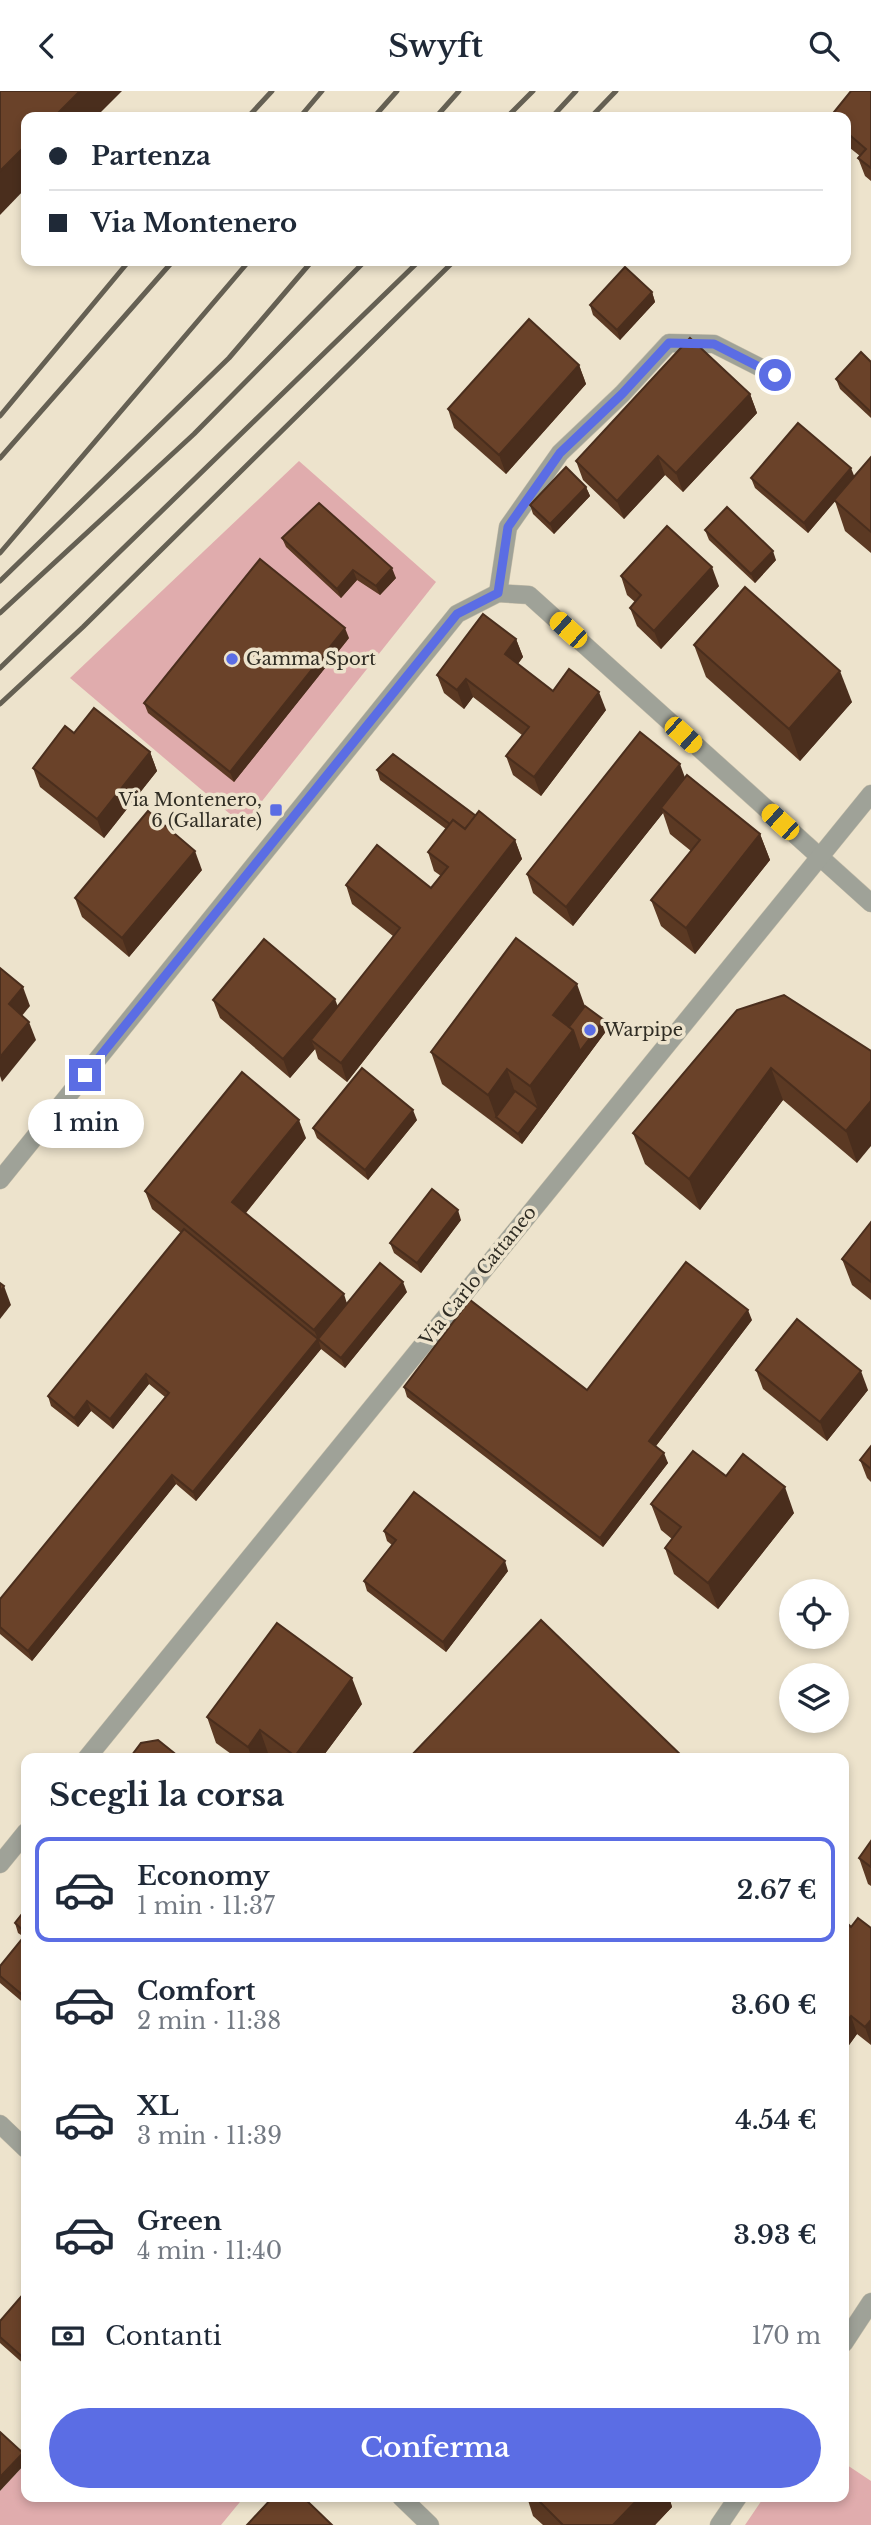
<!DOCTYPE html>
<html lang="it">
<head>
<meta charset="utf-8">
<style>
  :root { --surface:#fff; --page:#f6f6f7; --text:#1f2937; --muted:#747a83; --line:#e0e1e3; --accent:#5b6de4 }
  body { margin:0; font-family:"Libre Baskerville",serif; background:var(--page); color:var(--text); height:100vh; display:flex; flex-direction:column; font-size:26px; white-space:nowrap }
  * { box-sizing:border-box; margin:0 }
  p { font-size:23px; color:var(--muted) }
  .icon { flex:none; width:38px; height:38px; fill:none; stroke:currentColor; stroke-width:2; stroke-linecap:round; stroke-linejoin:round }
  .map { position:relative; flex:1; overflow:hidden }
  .drawer { position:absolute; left:21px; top:1662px; width:828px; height:749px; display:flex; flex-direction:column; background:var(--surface); border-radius:14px; box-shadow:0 4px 10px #0003 }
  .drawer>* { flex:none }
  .banner { position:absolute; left:21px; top:21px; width:830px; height:154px; border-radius:14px; box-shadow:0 4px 10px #0003; display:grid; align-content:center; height:154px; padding:0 28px; background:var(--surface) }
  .controls { position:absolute; left:779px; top:1488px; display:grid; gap:14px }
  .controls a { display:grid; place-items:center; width:70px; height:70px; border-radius:50%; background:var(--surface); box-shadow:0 4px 10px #0003; font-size:35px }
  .end { position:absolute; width:32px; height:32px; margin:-16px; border:9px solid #5b6de4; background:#fff; box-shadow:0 0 0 4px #fff }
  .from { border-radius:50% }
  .bubble { position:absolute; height:49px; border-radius:24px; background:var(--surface); box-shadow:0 4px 10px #0003; font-size:23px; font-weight:600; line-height:49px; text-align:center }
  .car { position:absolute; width:21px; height:42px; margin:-21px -10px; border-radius:9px; box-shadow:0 0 5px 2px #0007; background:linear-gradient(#f5c518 24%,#345 0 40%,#f5c518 0 76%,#345 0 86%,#f5c518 0) }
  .banner b { display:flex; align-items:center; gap:24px; height:66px; font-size:26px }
  .banner b+b { border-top:2px solid var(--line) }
  .banner i { width:18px; height:18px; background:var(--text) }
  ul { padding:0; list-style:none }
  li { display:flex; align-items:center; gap:21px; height:105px; margin:0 14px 10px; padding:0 14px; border:4px solid transparent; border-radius:14px }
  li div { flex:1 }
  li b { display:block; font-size:26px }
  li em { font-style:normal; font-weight:600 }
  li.on { border-color:var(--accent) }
  li>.icon { width:63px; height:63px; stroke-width:1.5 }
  h2 { padding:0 28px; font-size:32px; line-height:84px }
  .pay { display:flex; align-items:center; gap:18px; height:77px; padding:0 28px; font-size:26px }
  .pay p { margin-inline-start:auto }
  .action { display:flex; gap:14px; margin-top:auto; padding:14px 28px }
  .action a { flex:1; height:80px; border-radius:42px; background:var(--accent); color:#fff; font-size:28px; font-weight:600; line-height:80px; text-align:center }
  header { display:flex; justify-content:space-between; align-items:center; height:91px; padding:0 28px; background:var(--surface); font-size:32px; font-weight:600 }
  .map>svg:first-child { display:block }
  .green { fill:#e0acad }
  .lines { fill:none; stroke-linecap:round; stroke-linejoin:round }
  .lane-casing { stroke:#c7bfaa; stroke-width:19 }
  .street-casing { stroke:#c7bfaa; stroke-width:19 }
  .lane { stroke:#9fa298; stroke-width:18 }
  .street { stroke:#9fa298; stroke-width:18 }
  .rail { stroke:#656053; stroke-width:5 }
  .wall { fill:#5b3923 }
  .shaded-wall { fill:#4a2e1d }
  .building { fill:#6a4229; stroke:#4a2e1d; stroke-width:2 }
  .route { stroke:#5b6de4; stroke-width:9 }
  .poi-dot { fill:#5b6de4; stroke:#ede3cc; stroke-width:2.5 }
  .labels { text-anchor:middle; stroke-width:7; stroke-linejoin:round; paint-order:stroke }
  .poi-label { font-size:18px; fill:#302d24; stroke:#ede3cc; text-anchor:start }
  .street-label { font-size:18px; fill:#302d24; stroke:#ede3cc }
</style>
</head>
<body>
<header><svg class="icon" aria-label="back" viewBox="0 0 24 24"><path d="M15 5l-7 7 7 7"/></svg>Swyft<svg class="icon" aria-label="search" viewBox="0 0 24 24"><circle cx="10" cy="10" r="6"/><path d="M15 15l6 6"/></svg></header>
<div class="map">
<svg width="871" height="2434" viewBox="0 0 871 2434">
  <rect width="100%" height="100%" fill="#ede3cc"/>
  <g class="green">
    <path d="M299,370L436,491L243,734L70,587Z"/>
    <path d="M26,2372V2406H244L221,2434H0V2400Z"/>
    <path d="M844,2372L871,2390V2434H745L764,2406H844Z"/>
  </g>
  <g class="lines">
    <defs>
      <path id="lane" d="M498,502L508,436L560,362L622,303L669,252L714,253L775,284"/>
      <g id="street">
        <path d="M0,1089L457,523L498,502L529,504L871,812"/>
        <path d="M86,1668L871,703"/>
        <path d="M0,1773L26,1741"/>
        <path d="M0,2033L26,2058"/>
        <path d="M844,2252L871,2211"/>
        <path d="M401,2406L430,2434"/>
        <path d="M719,2434L738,2406"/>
      </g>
    </defs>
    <use href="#lane" class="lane-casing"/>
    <use href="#street" class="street-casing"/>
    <use href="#lane" class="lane"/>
    <use href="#street" class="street"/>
    <g class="rail">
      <path d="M248,26L272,0"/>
      <path d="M300,26L322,0"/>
      <path d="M374,26L397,0"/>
      <path d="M436,26L459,0"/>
      <path d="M507,26L533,0"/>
      <path d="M552,26L576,0"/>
      <path d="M591,26L616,0"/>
      <path d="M0,325L129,170"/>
      <path d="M0,367L173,170"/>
      <path d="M0,462L249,170"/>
      <path d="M0,490L229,267L312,170"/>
      <path d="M0,522L194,343L365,170"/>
      <path d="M0,577L419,170"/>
      <path d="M0,613L83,536L454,170"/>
    </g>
  </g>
  <g class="wall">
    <path d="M871,0V90L865,85L858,67L860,65L845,53V26Z"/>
    <path d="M652,201L655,211L620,249L593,224L590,214Z"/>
    <path d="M871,271V327L840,298L836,288Z"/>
    <path d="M579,274L586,293L506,383L454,337L448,318Z"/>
    <path d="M750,303L757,322L683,401L665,384L624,428L583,389L576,370Z"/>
    <path d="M871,366V462L845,440L835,410L808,442L755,397L751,387L854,385Z"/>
    <path d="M586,396L590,405L554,443L533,423L530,414Z"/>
    <path d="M705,439L776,469L755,492L709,449Z"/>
    <path d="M282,447L396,487L380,504L357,489L341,507L286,456Z"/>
    <path d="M621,485L719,495L661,558L637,535L630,517L635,511L627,504Z"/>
    <path d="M349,547L234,691L148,622L144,612Z"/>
    <path d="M516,548L523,566L518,573L553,600L606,619L541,705L513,684L506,665L522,644L473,606L464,618L444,602L437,584Z"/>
    <path d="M694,554L852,611L800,670L706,586Z"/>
    <path d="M74,642L150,661L157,680L104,747L40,696L33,677Z"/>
    <path d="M377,679L476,725L515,749L522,768L347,991L318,968L315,958L290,987L220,927L213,909L338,916L393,845L352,813L346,794L431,797L441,785L434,780L428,761L446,738L380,689Z"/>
    <path d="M685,686L760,743L770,769L695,863L661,835L651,809L691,760L670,743L663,722L573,835L533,802L527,783Z"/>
    <path d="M202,779L129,866L82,826L75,807Z"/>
    <path d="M585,915L604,929L607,939L522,1053L442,993L431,961Z"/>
    <path d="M737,919L871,960L857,1072L783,1009L700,1119L645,1073L633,1042Z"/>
    <path d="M417,1029L368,1089L317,1047L313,1037Z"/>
    <path d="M306,1047L246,1122L347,1212L407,1201L345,1277L321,1258L196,1410L176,1393L32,1570L0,1543V1508L165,1306L149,1293L113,1338L91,1320L78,1336L51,1315L48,1305L181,1142L152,1118L145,1100Z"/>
    <path d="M461,1129L421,1182L394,1162L390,1152Z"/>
    <path d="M871,1131V1209L852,1194L842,1168Z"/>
    <path d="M752,1229L656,1355L668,1372L603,1456L407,1306L404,1296L587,1299Z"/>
    <path d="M756,1279L868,1299L827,1350L763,1298Z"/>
    <path d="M871,1355V1391L867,1387L860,1369Z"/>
    <path d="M726,1385L794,1422L718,1518L674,1483L665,1457L672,1448L661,1439L651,1413Z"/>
    <path d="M384,1440L508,1480L446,1561L367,1500L364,1490L392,1454L387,1450Z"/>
    <path d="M362,1613L321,1668H273L269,1665L267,1668H238L216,1652L207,1626Z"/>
    <path d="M871,1750V1795L868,1793L859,1767Z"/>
    <path d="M26,1818V1914L0,1892V1875L24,1846L18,1842L15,1832Z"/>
    <path d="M844,1829L851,1836L871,1837V1954L857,1943L844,1961Z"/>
    <path d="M26,2200V2275L0,2252V2230Z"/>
    <path d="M527,2406H669L672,2416L655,2434H543L533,2425Z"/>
  </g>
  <g class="shaded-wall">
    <path d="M80,0H122L96,26H54Z"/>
    <path d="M26,54V97L0,124V80Z"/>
    <path d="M652,201L655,211L620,249L617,239Z"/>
    <path d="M579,274L586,293L506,383L499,364Z"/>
    <path d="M750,303L757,322L683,401L676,382Z"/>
    <path d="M658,365L665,384L624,428L617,410Z"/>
    <path d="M851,377L855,387L808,442L804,432Z"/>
    <path d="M586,396L590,405L554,443L550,433Z"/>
    <path d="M773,460L776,469L755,492L751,483Z"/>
    <path d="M712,476L719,495L661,558L654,540Z"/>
    <path d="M392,477L396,487L380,504L376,495Z"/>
    <path d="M353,479L357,489L341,507L337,498Z"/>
    <path d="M345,537L349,547L234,691L230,681Z"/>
    <path d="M516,548L523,566L511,581L505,563Z"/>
    <path d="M840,580L852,611L800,670L789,638Z"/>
    <path d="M466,588L473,606L464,618L457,599Z"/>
    <path d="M599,601L606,619L541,705L534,686Z"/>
    <path d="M150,661L157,680L104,747L97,728Z"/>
    <path d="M680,673L687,692L661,717L663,722L573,835L566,816Z"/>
    <path d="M760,743L770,769L695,863L686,837Z"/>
    <path d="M515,749L522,768L347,991L341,972Z"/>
    <path d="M195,760L202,779L129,866L122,847Z"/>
    <path d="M577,893L588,924L604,929L607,939L522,1053L518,1043L538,1017L530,995L553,924Z"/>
    <path d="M23,896L30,915L16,932L9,913Z"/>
    <path d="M335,908L342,926L311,949L315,958L290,987L283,968Z"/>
    <path d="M29,931L36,949L2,991L0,985V966Z"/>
    <path d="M771,977L783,1009L700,1119L689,1088Z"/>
    <path d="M507,978L518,1010L496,1026L488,1004Z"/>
    <path d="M871,1010V1055L857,1072L846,1040Z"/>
    <path d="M413,1019L417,1029L368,1089L365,1079Z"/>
    <path d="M299,1029L306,1047L239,1130L232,1111Z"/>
    <path d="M458,1119L461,1129L421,1182L417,1172Z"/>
    <path d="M403,1191L407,1201L345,1277L341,1267Z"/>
    <path d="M4,1195L11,1214L0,1228V1201Z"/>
    <path d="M344,1203L350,1222L318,1248L314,1239Z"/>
    <path d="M748,1219L752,1229L652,1360L649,1350Z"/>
    <path d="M318,1248L321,1258L196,1410L193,1401Z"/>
    <path d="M861,1280L868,1299L827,1350L820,1331Z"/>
    <path d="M146,1283L149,1293L113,1338L110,1328Z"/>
    <path d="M87,1310L91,1320L78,1336L74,1327Z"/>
    <path d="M664,1362L668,1372L603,1456L600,1447Z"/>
    <path d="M172,1384L176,1393L32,1570L28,1560Z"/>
    <path d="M785,1396L794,1422L718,1518L708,1492Z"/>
    <path d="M505,1470L508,1480L446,1561L443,1551Z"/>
    <path d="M352,1587L362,1613L321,1668H296L295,1665Z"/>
    <path d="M260,1639L269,1665L267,1668H252L248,1656Z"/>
    <path d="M851,1925L857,1943L844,1961V1934Z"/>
    <path d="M871,1929V1953L865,1936Z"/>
    <path d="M23,2362L26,2372L0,2400V2386Z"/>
    <path d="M640,2406H669L672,2416L655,2434H613Z"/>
  </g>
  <g class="building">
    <path d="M0,0H80L54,26H26V54L0,80Z"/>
    <path d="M851,0H871V77L858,67L866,58L845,40V26H830Z"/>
    <path d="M625,176L652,201L617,239L590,214Z"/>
    <path d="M529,228L579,274L499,364L448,318Z"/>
    <path d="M690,247L750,303L676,382L658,365L617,410L576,370Z"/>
    <path d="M861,261L871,271V321L836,288Z"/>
    <path d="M798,332L851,377L804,432L751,387Z"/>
    <path d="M871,366V441L834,409Z"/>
    <path d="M566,376L586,396L550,433L530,414Z"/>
    <path d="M319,412L392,477L376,495L353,479L337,498L282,447Z"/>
    <path d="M727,416L773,460L751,483L705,439Z"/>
    <path d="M667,435L712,476L654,540L630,517L641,504L621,485Z"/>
    <path d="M260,468L345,537L230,681L144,612Z"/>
    <path d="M745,496L840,580L789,638L694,554Z"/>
    <path d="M483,523L516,548L505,563L553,600L569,578L599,601L534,686L506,665L529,636L466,588L457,599L437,584Z"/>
    <path d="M94,617L150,661L97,728L33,677L65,635L74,642Z"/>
    <path d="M640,641L680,673L566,816L527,783Z"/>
    <path d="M393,663L476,725L465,738L453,729L450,733L377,679Z"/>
    <path d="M687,684L760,743L686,837L651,809L700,749L661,717Z"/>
    <path d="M148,720L195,760L122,847L75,807Z"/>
    <path d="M479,720L515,749L341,972L311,949L400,837L346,794L377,754L431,797L448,776L428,761L453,729L465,738Z"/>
    <path d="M516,847L577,893L553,924L573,939L530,995L507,978L488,1004L431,961Z"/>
    <path d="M264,848L335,908L283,968L213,909Z"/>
    <path d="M0,877L23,896L9,913L29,931L0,966Z"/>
    <path d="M784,904L871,960V1010L846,1040L771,977L689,1088L633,1042L737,919Z"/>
    <path d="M585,915L604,929L580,960L573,939L569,936Z"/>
    <path d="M362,977L413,1019L365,1079L313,1037Z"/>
    <path d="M242,981L299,1029L232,1111L344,1203L314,1239L145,1100Z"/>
    <path d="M515,1000L538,1017L518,1043L496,1026Z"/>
    <path d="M432,1098L458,1119L417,1172L390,1152Z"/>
    <path d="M871,1131V1191L842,1168Z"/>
    <path d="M184,1138L318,1248L193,1401L172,1384L28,1560L0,1536V1508L169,1302L146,1283L110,1328L87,1310L74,1327L48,1305Z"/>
    <path d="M686,1171L748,1219L649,1350L664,1362L600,1447L404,1296L470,1209L587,1299Z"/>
    <path d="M380,1172L403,1191L341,1267L318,1248Z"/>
    <path d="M0,1192L4,1195L0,1201Z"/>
    <path d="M797,1228L861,1280L820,1331L756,1279Z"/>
    <path d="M871,1355V1378L860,1369Z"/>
    <path d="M693,1360L726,1385L743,1363L785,1396L708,1492L665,1457L681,1436L651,1413Z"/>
    <path d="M414,1401L505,1470L443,1551L364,1490L396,1449L384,1440Z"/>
    <path d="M541,1529L685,1668H408Z"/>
    <path d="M277,1532L352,1587L295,1665L260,1639L248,1656L207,1626Z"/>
    <path d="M158,1649L178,1665L179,1668H129L141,1652Z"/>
    <path d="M871,1750V1776L859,1767Z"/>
    <path d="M26,1818V1842L15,1832Z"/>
    <path d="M858,1827L871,1837V1929L865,1936L851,1925L844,1934V1829L851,1836Z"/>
    <path d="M26,1843V1907L0,1885V1875Z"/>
    <path d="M26,2200V2269L0,2246V2230Z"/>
    <path d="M0,2341L23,2362L0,2386Z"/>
    <path d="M273,2406H303L332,2434H247Z"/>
    <path d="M535,2406H640L613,2434H563Z"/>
  </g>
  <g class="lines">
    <path class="route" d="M85,984L457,523L498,502L508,436L560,362L622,303L669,252L714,253L775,284"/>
  </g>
  <g class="poi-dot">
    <circle cx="232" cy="568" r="7"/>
    <rect x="269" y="712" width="14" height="14" rx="3.5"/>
    <circle cx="590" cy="939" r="7"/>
  </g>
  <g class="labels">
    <g class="poi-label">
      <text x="246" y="574">Gamma Sport</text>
      <text x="262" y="715" text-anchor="end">Via Montenero,<tspan x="262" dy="21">6 (Gallarate)</tspan></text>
      <text x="604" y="945">Warpipe</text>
    </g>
    <g class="street-label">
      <text transform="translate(478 1185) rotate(-51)" y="6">Via Carlo Cattaneo</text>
    </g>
  </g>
</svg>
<div class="controls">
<a><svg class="icon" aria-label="locate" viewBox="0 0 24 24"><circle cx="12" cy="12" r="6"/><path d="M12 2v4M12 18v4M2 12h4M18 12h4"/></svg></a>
<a><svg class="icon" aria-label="layers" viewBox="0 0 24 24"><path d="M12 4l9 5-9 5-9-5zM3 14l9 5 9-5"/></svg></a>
</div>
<i class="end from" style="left:775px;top:284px"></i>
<i class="end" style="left:85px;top:984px"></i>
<div class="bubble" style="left:28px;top:1008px;width:116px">1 min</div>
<i class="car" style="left:568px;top:539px;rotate:312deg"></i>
<i class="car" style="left:683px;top:644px;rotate:132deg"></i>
<i class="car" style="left:780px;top:731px;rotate:312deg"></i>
<div class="banner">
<b><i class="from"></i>Partenza</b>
<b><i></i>Via Montenero</b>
</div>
<section class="drawer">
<h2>Scegli la corsa</h2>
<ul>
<li class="on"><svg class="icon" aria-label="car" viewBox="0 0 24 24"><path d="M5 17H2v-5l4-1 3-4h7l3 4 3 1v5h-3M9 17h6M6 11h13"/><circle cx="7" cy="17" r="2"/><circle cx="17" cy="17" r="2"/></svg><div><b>Economy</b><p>1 min · 11:37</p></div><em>2.67 €</em></li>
<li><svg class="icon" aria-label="car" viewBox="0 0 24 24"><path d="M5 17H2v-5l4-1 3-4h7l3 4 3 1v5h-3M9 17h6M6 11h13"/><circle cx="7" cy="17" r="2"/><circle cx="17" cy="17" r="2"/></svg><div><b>Comfort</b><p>2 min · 11:38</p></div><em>3.60 €</em></li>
<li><svg class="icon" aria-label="car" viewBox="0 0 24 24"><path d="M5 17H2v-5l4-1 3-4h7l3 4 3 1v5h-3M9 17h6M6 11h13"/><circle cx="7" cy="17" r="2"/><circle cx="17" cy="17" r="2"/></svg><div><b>XL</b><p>3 min · 11:39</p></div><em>4.54 €</em></li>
<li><svg class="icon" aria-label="car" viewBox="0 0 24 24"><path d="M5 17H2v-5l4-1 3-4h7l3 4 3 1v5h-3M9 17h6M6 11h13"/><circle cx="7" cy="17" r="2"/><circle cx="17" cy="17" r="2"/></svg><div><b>Green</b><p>4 min · 11:40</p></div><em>3.93 €</em></li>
</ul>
<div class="pay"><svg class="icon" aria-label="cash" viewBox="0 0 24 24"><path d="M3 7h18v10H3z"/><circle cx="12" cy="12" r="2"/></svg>Contanti<p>170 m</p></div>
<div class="action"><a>Conferma</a></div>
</section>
</div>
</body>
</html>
